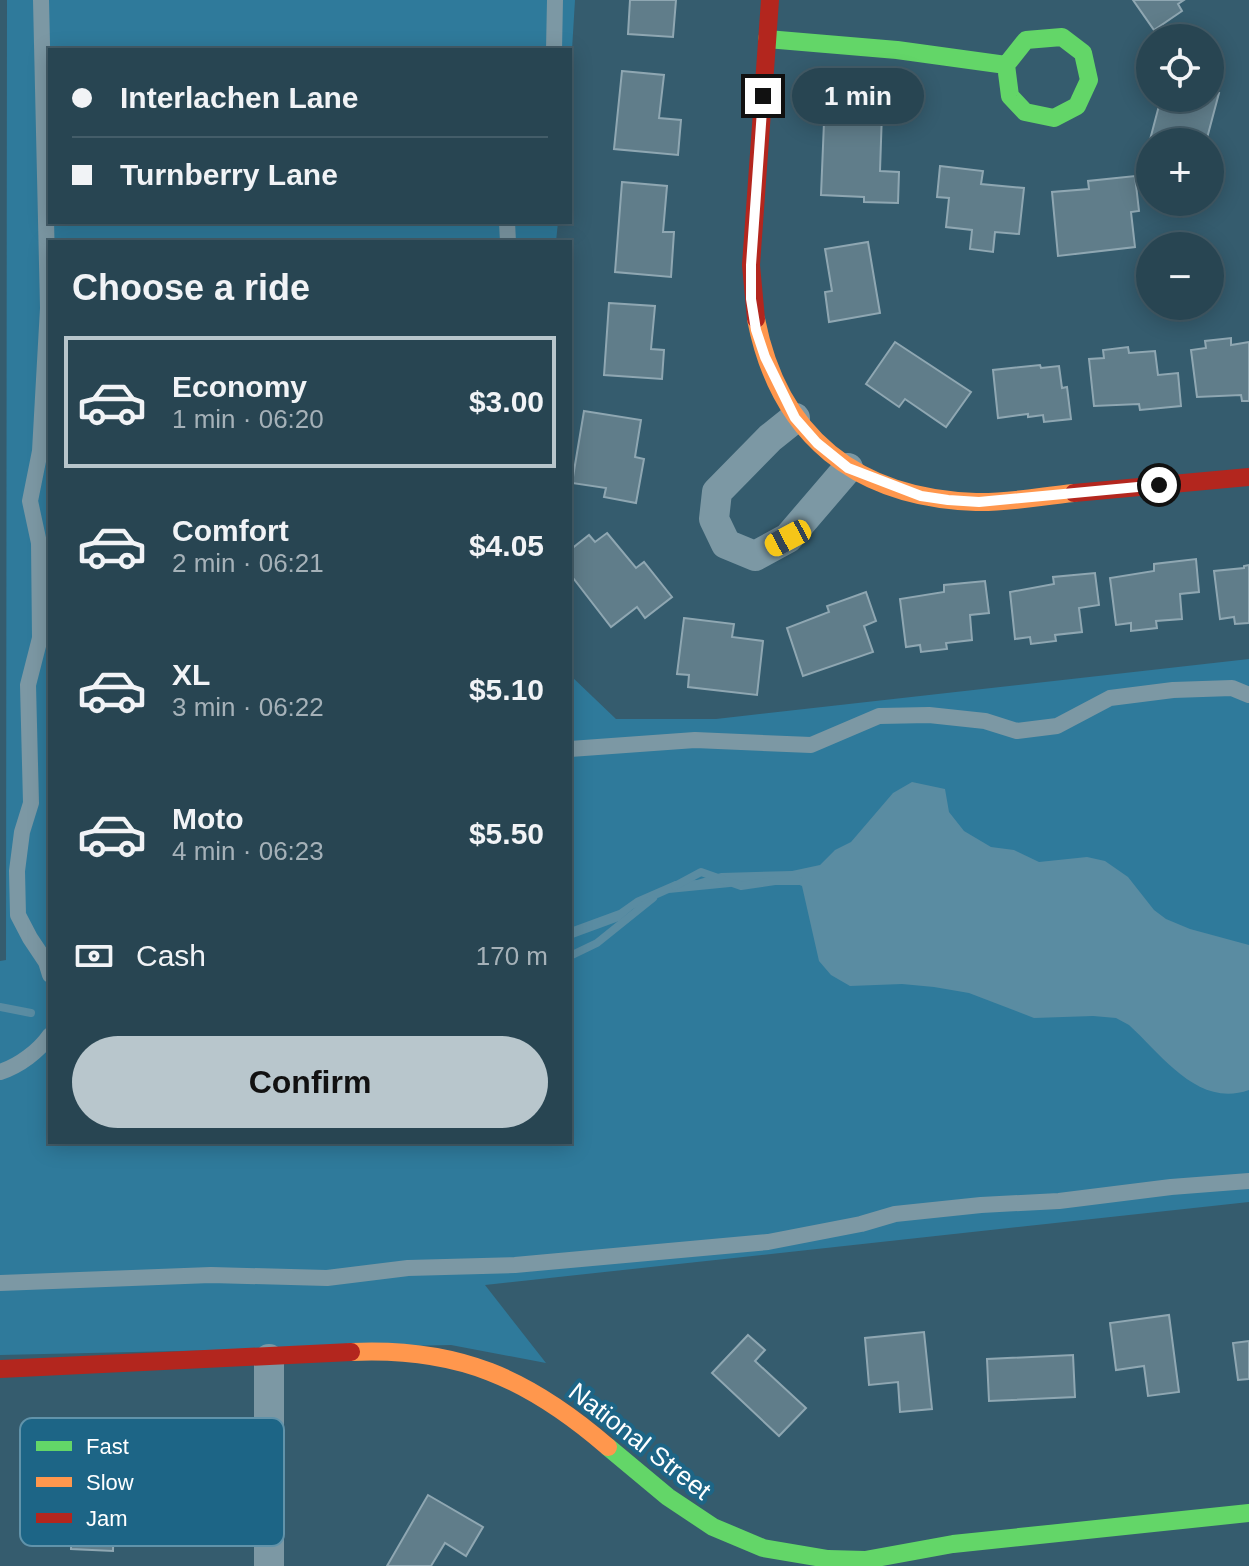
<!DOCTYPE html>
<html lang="en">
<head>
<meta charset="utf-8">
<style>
  :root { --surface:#284552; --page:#304c59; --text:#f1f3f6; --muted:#a5b1b8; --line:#445d69; --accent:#b8c6cc }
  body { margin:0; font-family:Arial,sans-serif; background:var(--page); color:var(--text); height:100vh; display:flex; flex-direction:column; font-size:30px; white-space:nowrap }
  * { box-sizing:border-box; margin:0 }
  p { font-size:26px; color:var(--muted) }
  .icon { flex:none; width:44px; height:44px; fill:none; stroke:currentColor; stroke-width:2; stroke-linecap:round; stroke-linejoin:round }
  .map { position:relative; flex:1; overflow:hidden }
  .details { position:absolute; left:48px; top:240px; width:524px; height:904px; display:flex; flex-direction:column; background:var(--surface); border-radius:0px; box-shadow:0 4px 20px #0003,0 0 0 2px var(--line) }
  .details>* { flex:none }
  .top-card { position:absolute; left:48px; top:48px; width:524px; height:176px; border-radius:0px; box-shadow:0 4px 20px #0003,0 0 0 2px var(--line); display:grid; align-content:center; height:176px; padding:0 24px; background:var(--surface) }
  .tools { position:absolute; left:1136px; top:24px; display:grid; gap:16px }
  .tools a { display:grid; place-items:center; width:88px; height:88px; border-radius:50%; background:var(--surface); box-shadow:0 4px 20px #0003,0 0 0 2px var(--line); font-size:40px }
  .end { position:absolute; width:36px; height:36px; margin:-18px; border:10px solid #fff; background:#111; box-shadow:0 0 0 4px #111 }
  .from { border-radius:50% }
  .bubble { position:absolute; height:56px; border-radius:28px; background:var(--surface); box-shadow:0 4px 20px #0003,0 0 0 2px var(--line); font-size:26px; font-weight:600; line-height:56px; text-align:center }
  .car { position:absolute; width:24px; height:48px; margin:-24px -12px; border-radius:10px; box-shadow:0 0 6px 2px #0007; background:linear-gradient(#f5c518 24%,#345 0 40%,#f5c518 0 76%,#345 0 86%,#f5c518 0) }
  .top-card b { display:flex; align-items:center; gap:28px; height:76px; font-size:30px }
  .top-card b+b { border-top:2px solid var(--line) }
  .top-card i { width:20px; height:20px; background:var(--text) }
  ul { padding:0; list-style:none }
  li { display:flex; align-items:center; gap:24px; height:132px; margin:0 16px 12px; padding:0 8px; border:4px solid transparent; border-radius:0px }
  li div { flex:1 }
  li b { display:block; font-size:30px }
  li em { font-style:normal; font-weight:600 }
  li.active { border-color:var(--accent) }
  li>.icon { width:72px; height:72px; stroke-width:1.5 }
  h2 { padding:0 24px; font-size:36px; line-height:96px }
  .pay { display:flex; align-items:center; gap:20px; height:88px; padding:0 24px; font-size:30px }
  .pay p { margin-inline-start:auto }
  .primary-button { display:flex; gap:16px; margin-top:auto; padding:16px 24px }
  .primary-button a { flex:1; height:92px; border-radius:48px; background:var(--accent); color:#111; font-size:32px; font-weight:600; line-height:92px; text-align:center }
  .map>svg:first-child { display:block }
  .green { fill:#2f7a9b }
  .water { fill:#5a8ca2 }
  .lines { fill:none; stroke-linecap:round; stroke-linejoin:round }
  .stream { stroke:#5a8ca2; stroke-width:8 }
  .building { fill:#607d8a; stroke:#8fa7b2; stroke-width:2 }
  .lane { stroke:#7c98a4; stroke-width:16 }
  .street { stroke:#7c98a4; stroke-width:30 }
  .fast { stroke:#63d668; stroke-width:18 }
  .slow { stroke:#ff974d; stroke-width:18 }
  .jam { stroke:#b3261e; stroke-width:18 }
  .route { stroke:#fff; stroke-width:10 }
  .labels { text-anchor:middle; stroke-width:8; stroke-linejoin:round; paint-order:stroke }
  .street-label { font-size:26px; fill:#fff; stroke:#1d6586 }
  .key { fill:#1d6586; stroke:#6193aa; stroke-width:2 }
  .key-label { font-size:22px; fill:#fff }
</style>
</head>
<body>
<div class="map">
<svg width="1249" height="1566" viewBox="0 0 1249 1566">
  <rect width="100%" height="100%" fill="#355c6e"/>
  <path class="green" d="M7,0H575L570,83V50H50V222H558L556,242H50V1142H570V675L616,719H716L1249,659V1202L485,1285L546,1363L451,1345L0,1355V961L6,960Z"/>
  <path class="water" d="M912,782L945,789L949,812L964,831L991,847L1014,850L1039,862L1087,857L1105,861L1128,877L1154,910L1166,919L1190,929L1249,945V1090C1198,1108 1163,1056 1129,1025L1116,1018L1093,1016L1034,1018L969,993L934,987L902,984L850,986L831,975L819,961L802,886L783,878L769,879L730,887L669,893L633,909L619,921L570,939V928L619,910L636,898L675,881L697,880L721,873L792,871L820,865L835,850L851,842L893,793Z"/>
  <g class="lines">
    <g class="stream">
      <path d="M675,886L701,872L741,886L775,881H799"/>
      <path d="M570,956L597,943L653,898"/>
      <path d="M0,1007L31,1013"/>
    </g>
  </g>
  <g class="building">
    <path d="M630,0H676L673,37L628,34Z"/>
    <path d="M1133,0H1184L1178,4L1182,11L1154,30Z"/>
    <path d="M622,71L664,75L659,118L681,120L678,155L614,149Z"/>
    <path d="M1210,91L1219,93L1206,142H1150V152L1147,151L1161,98H1210Z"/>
    <path d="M865,111L882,112L880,171L899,172L898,203L864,202V197L821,195L824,122L864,124Z"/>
    <path d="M940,166L983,171L981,184L1024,188L1019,234L995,232L993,252L970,249L972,230L946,227L949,198L937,197Z"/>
    <path d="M1135,176L1139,211L1131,212L1135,247L1058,256L1052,192L1089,189L1088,181Z"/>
    <path d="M622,182L667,186L663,232H674L671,277L615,272Z"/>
    <path d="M868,242L880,313L829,322L825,292L832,291L825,249Z"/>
    <path d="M609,303L655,306L651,349L664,350L662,379L604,375Z"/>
    <path d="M1231,338V345L1249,342V401H1242L1241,395L1197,397L1191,350L1206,348L1205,341Z"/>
    <path d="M895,342L971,392L946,427L905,399L899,407L866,384Z"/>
    <path d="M1128,347L1129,353L1155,351L1158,375L1178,373L1181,406L1140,410L1139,404L1094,406L1089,359L1104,358L1103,350Z"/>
    <path d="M1040,365L1041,368L1059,366L1062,388L1067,387L1071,419L1044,422L1043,415L1028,417V414L998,418L993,370Z"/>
    <path d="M584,411L641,420L635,457L644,459L636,503L604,497L606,488L572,483Z"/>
    <path d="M607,533L636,568L644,562L672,597L645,618L637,607L611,627L570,574V550L589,535L595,542Z"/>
    <path d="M1196,559L1199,592L1180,594L1182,619L1156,621L1157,628L1131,631V623L1116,625L1110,578L1154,571V564Z"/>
    <path d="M1249,565V623L1235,624L1234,617L1220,619L1214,571L1244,568V566Z"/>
    <path d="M1095,573L1099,605L1079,608L1082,632L1055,635L1056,641L1031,644L1030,637L1015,639L1010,592L1054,584L1053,577Z"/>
    <path d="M985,581L989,613L970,615L972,640L946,643L947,649L921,652L920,645L906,647L900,599L944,592V585Z"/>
    <path d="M866,592L876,621L864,626L873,652L803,676L787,628L829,612L827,606Z"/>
    <path d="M684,618L734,624L732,637L763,641L757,695L688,687L689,675L677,674Z"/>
    <path d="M1169,1315L1179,1392L1148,1396L1144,1366L1116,1370L1110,1323Z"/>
    <path d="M924,1332L932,1409L900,1412L898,1382L869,1385L865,1338Z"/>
    <path d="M748,1335L765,1350L755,1361L806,1408L779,1436L712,1373Z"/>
    <path d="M1249,1341V1379L1238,1380L1233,1343Z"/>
    <path d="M1073,1355L1075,1397L989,1401L987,1359Z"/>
    <path d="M74,1464L115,1465L113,1551L71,1549Z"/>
    <path d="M428,1495L483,1527L466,1556L445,1543L431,1566H387Z"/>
  </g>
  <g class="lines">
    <g class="lane">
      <path d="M41,0L48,308L40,451L30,501L39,543L40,638L28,685L31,803L22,832L17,871L18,915L30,938L46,962L50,975"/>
      <path d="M554,50L555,0"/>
      <path d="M507,222L508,242"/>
      <path d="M570,749L695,740L811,745L879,716L929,715L985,721L1017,731L1057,726L1110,698L1173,690L1232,688L1249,695"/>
      <path d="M0,1072C19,1066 39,1051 50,1035"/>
      <path d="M0,1283L211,1275L327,1278L408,1268L515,1265L768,1242L861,1224L895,1214L981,1205L1059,1201L1171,1187L1249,1181"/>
    </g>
    <g class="street">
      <path d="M795,418L770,438L717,492L714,519L726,544L755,556L788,538L848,468"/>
      <path d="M269,1566V1359"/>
    </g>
    <g class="fast">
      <path d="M767,39L897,50L1006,65L1026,40L1062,37L1083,53L1089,80L1077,106L1054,118L1025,112L1010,96L1006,65"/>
      <path d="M608,1447L668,1497L713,1527L763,1548L828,1559L865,1560L953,1544L1249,1513"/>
    </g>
    <g class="slow">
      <path d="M756,319C779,437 857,498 976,502C1008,503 1042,496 1074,493"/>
      <path d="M351,1352C458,1347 528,1378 608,1447"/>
    </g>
    <g class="jam">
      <path d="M756,319L751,265L770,0"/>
      <path d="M1074,493L1249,477"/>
      <path d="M0,1369L351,1352"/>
    </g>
  </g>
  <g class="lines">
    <path class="route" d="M763,96L751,265V299L756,330L765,357L795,418L817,443L848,468L921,496L948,500L979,502L1159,485"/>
  </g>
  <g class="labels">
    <g class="street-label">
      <text transform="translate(640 1441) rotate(38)" y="9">National Street</text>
    </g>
  </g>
  <rect x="20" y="1418" width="264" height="128" rx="12" class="key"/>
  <rect x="36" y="1441" width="36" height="10" fill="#63d668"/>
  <rect x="36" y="1477" width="36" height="10" fill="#ff974d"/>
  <rect x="36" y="1513" width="36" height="10" fill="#b3261e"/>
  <g class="key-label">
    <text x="86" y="1454">Fast</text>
    <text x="86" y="1490">Slow</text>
    <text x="86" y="1526">Jam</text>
  </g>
</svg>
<div class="tools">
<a><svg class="icon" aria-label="locate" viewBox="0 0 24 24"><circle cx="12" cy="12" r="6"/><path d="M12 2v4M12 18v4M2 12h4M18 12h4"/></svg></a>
<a>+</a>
<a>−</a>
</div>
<i class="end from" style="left:1159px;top:485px"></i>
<i class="end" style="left:763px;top:96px"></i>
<div class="bubble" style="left:792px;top:68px;width:132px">1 min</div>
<i class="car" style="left:788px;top:538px;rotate:242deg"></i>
<div class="top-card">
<b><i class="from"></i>Interlachen Lane</b>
<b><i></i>Turnberry Lane</b>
</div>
<section class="details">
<h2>Choose a ride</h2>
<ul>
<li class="active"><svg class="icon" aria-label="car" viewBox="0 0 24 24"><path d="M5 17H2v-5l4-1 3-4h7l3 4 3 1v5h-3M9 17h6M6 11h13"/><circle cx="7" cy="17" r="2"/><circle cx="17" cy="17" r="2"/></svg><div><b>Economy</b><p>1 min · 06:20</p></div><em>$3.00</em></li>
<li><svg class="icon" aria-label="car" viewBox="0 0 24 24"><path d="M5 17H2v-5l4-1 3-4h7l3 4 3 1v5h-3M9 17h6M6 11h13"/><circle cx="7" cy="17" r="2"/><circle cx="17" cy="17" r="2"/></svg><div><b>Comfort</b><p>2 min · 06:21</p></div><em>$4.05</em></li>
<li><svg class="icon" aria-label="car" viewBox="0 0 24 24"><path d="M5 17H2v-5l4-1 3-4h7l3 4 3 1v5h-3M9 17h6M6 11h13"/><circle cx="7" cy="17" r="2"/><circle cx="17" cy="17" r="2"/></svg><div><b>XL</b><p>3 min · 06:22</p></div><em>$5.10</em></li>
<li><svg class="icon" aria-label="car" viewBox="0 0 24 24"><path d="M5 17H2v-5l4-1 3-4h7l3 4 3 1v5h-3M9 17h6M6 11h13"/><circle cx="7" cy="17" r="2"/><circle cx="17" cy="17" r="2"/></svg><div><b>Moto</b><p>4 min · 06:23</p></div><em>$5.50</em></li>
</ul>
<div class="pay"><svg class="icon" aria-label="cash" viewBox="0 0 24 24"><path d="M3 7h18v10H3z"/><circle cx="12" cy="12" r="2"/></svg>Cash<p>170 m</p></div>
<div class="primary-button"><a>Confirm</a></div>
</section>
</div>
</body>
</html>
